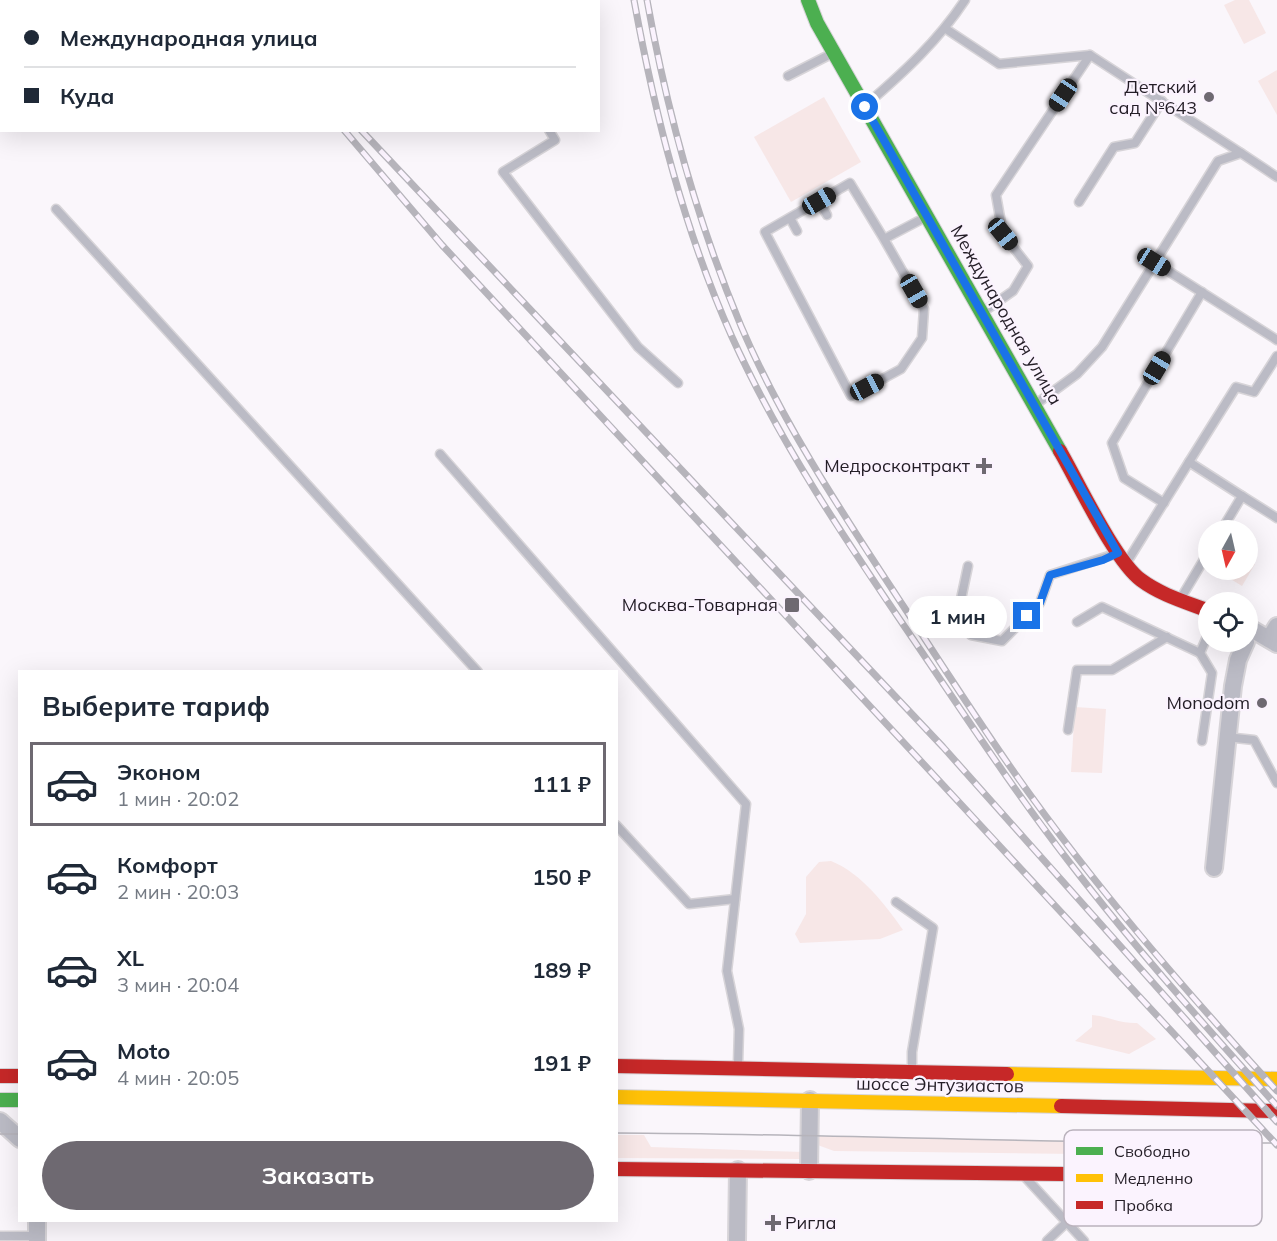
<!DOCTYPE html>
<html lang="ru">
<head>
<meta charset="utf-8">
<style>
  :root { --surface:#fff; --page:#f6f6f7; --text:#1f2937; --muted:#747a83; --line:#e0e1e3; --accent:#6e6971 }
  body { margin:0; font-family:Mulish,sans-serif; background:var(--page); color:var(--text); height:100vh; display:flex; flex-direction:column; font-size:22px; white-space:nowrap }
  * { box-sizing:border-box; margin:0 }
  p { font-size:20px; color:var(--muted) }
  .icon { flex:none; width:33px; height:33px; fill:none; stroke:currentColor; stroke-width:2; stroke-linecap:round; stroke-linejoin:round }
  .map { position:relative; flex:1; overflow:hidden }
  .side { position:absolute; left:18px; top:670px; width:600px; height:552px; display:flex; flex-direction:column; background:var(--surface); border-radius:0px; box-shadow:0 6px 24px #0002 }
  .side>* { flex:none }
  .top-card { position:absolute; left:0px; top:0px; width:600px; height:132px; box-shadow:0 6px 24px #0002; display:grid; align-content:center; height:132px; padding:0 24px; background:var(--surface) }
  .needle { width:39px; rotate:188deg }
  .fabs { position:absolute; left:1198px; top:520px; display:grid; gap:12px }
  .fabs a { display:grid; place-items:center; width:60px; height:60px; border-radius:50%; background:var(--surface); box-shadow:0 6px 24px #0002; font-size:30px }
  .end { position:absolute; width:27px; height:27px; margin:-14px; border:8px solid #1a73e8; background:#fff; box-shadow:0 0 0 3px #fff }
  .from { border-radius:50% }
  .bubble { position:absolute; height:42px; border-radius:21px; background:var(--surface); box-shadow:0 6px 24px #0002; font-size:20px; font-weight:700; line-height:42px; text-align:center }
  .car { position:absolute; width:18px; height:36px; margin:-18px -9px; border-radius:8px; box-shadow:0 0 4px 2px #0007; background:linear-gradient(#222 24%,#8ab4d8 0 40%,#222 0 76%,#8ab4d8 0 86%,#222 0) }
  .top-card b { display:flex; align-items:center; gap:21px; height:57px; font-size:22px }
  .top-card b+b { border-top:2px solid var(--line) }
  .top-card i { width:15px; height:15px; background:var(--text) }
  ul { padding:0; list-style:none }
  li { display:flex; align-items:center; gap:18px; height:84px; margin:0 12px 9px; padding:0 12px; border:3px solid transparent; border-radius:0px }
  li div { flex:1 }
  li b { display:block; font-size:22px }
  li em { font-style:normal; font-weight:700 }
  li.on { border-color:var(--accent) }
  li>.icon { width:54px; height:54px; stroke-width:1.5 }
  h2 { padding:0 24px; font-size:27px; line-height:72px }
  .action { display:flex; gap:12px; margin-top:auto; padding:12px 24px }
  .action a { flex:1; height:69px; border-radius:36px; background:var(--accent); color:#fff; font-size:24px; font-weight:700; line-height:69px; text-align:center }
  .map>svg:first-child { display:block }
  .green { fill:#f7e7e7 }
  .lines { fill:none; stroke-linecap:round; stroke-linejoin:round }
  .lane-casing { stroke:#d7d4d8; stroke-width:11 }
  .street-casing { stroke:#d7d4d8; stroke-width:20 }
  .fast-casing { stroke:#d7d4d8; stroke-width:16 }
  .slow-casing { stroke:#d7d4d8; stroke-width:16 }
  .jam-casing { stroke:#d7d4d8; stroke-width:16 }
  .lane { stroke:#bbbbc5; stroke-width:8 }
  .street { stroke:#bbbbc5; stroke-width:16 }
  .fast { stroke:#4caf50; stroke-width:14 }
  .slow { stroke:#ffc107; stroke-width:14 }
  .jam { stroke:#c62828; stroke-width:14 }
  .tram { stroke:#b6b4bb; stroke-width:1.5 }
  .rail-casing { stroke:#b6b4bb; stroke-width:7 }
  .rail { stroke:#fbf3fe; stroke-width:4.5; stroke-dasharray:14; stroke-linecap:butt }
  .route { stroke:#1a73e8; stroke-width:8 }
  .poi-dot { fill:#6e6971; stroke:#fbf3fe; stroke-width:2 }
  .labels { text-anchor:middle; stroke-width:4.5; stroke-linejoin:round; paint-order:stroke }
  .poi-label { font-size:18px; fill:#231d26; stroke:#fbf3fe; text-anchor:end }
  .street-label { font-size:18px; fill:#231d26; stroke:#fbf3fe }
  .key { fill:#fbf3fe; stroke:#bab3bd; stroke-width:1.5 }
  .key-label { font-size:16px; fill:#231d26 }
</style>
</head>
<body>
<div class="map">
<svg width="1277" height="1241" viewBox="0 0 1277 1241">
  <rect width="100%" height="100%" fill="#faf6fb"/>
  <g class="green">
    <path d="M1235,0H1249L1266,33L1244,44L1224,5Z"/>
    <path d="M1277,70V115L1258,81Z"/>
    <path d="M824,97L861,162L791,202L754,137Z"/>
    <path d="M1248,560L1255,564L1242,586L1216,570H1248Z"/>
    <path d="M1075,707L1106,709L1102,773L1071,772Z"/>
    <path d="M831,861C861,873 885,904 903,930L880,939L800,943L795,934L806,914V877L819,862Z"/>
    <path d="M1092,1015C1107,1016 1121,1024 1137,1023L1156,1039L1129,1054L1075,1041L1092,1027Z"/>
    <path d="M617,1135H644L651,1147L804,1152L802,1159L617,1158Z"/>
    <path d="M815,1136L1185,1143L1157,1155L834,1151L815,1144Z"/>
  </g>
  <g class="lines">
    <defs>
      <g id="lane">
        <path d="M395,0L396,2"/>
        <path d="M450,0L451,2"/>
        <path d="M545,0L546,2"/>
        <path d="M946,29L999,64L1090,55L1241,153"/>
        <path d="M788,76L831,54"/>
        <path d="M867,104C904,72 938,41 965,0"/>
        <path d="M549,130L555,140L503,172L638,347L678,383"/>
        <path d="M819,201L827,215"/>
        <path d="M1079,202L1114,147L1135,143L1162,101"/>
        <path d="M56,209L478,672"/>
        <path d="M790,218L797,231"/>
        <path d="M884,239L850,183L765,232L851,396L901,369L922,338L924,309L884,239L924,218"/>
        <path d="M1154,262L1277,340"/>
        <path d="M983,312L1013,291L1028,266L1003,234L996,195L1090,55"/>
        <path d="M1036,404L1077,374L1102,347L1218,161L1241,153L1277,177"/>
        <path d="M440,454L746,804L727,971L739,1029L738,1064"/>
        <path d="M1189,462L1236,387L1254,392L1277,356"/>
        <path d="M1242,496L1277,518"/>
        <path d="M1164,503L1124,478L1112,443L1202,292"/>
        <path d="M1127,562L1189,462L1242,496L1221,531"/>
        <path d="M968,566L957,618L971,635L1002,641L1040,603L1050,575L1115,554"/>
        <path d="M1181,598L1209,551"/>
        <path d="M1077,622L1102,607L1200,653L1209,632"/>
        <path d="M1200,653L1212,673L1202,741"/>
        <path d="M1068,730L1077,670H1112L1167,637"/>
        <path d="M1226,737L1254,740L1277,783"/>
        <path d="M616,825L689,904L735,899"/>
        <path d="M896,902L933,928L912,1052V1070"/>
        <path d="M1026,1178L1084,1241"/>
        <path d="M0,1236H37"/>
        <path d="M1047,1241L1067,1222"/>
      </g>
      <g id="street">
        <path d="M1248,627L1277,644"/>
        <path d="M1269,639L1277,626"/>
        <path d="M1214,868L1233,686L1238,660L1246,642"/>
        <path d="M0,1121L20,1139"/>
        <path d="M809,1171L810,1100"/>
        <path d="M37,1221V1241"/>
        <path d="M737,1241L738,1170"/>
      </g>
      <g id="fast">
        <path d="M808,0L817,23L1060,451"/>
        <path d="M0,1100H20"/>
      </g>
      <g id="slow">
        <path d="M1007,1074L1277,1079"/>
        <path d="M616,1097L1061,1106"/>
      </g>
      <g id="jam">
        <path d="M1060,451C1078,482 1115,561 1141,580C1161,595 1186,602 1209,611"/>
        <path d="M616,1066L1007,1074"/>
        <path d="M0,1076H20"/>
        <path d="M1061,1106L1277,1111"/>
        <path d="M616,1169L1162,1175"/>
      </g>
    </defs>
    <use href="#lane" class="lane-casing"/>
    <use href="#street" class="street-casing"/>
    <use href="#fast" class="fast-casing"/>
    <use href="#slow" class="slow-casing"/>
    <use href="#jam" class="jam-casing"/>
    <use href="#lane" class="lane"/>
    <use href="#street" class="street"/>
    <use href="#fast" class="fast"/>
    <use href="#slow" class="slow"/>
    <use href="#jam" class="jam"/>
    <g class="tram">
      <path d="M616,1133C837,1134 1057,1144 1277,1143"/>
      <path d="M0,1134H20"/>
    </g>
    <defs>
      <g id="rail">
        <path d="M239,0L240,2"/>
        <path d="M253,0L254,2"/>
        <path d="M634,0C655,115 684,230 732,337C781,445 847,542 913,639C964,714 1014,791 1070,863C1135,948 1206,1027 1277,1106"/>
        <path d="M647,0C667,112 697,221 741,326C782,422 841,511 898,598C937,657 975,717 1016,775C1095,887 1185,990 1277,1091"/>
        <path d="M344,130L442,245L1277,1145"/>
        <path d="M361,130L943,747L1277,1122"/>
      </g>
    </defs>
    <use href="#rail" class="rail-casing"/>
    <use href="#rail" class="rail"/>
  </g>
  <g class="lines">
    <path class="route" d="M865,107L1118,553L1103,560L1050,575L1040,603L1027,616"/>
  </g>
  <g class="poi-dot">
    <circle cx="1209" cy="97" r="6"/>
    <path d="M981 457h6v6h6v6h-6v6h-6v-6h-6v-6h6z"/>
    <rect x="784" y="597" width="16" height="16" rx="3"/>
    <circle cx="1262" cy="703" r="6"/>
    <path d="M770 1214h6v6h6v6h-6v6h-6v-6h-6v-6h6z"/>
  </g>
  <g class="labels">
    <g class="poi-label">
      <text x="1197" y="93">Детский<tspan x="1197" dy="21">сад №643</tspan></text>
      <text x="970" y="472">Медросконтракт</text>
      <text x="778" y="611">Москва-Товарная</text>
      <text x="1250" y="709">Monodom</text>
      <text x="785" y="1229" text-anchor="start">Ригла</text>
    </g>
    <g class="street-label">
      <text transform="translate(1006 315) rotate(60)" y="6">Международная улица</text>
      <text transform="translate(940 1085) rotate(1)" y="6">шоссе Энтузиастов</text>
    </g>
  </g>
  <rect x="1064" y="1130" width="198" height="96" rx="9" class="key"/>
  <rect x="1076" y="1147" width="27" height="8" fill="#4caf50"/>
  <rect x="1076" y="1174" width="27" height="8" fill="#ffc107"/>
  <rect x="1076" y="1201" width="27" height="8" fill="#c62828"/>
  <g class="key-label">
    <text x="1114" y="1157">Свободно</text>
    <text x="1114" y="1184">Медленно</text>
    <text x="1114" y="1211">Пробка</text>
  </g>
</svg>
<div class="fabs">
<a><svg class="needle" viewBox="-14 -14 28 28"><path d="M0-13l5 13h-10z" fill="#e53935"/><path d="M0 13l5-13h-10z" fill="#747a83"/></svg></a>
<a><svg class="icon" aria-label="locate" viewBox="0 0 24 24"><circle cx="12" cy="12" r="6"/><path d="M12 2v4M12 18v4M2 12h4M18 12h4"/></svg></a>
</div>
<i class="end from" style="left:865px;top:107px"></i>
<i class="end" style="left:1027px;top:616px"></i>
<div class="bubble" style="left:908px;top:596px;width:99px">1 мин</div>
<i class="car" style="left:1063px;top:95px;rotate:214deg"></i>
<i class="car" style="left:819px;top:201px;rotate:60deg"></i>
<i class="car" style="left:1003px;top:234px;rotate:141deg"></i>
<i class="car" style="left:1154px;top:262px;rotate:122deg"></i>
<i class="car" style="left:914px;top:291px;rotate:150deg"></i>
<i class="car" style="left:1157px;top:368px;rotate:31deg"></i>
<i class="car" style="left:867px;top:387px;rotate:62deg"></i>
<div class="top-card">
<b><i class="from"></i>Международная улица</b>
<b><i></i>Куда</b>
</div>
<section class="side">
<h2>Выберите тариф</h2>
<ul>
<li class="on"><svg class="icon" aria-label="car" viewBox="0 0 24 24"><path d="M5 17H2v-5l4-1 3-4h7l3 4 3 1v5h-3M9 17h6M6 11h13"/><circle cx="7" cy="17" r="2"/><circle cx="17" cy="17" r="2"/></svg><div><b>Эконом</b><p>1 мин · 20:02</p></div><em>111 ₽</em></li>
<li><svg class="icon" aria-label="car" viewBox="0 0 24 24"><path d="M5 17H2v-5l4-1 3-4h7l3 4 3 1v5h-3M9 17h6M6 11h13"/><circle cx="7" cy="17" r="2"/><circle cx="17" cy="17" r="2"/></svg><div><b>Комфорт</b><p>2 мин · 20:03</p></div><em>150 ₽</em></li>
<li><svg class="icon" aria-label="car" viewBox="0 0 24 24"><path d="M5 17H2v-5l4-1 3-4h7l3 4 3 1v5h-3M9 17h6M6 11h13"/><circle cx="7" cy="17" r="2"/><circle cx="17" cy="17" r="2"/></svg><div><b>XL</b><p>3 мин · 20:04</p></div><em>189 ₽</em></li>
<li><svg class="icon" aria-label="car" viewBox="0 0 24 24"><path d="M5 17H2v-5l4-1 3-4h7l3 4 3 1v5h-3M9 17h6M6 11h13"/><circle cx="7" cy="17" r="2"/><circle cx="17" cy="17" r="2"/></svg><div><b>Moto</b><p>4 мин · 20:05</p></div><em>191 ₽</em></li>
</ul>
<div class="action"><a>Заказать</a></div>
</section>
</div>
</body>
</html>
